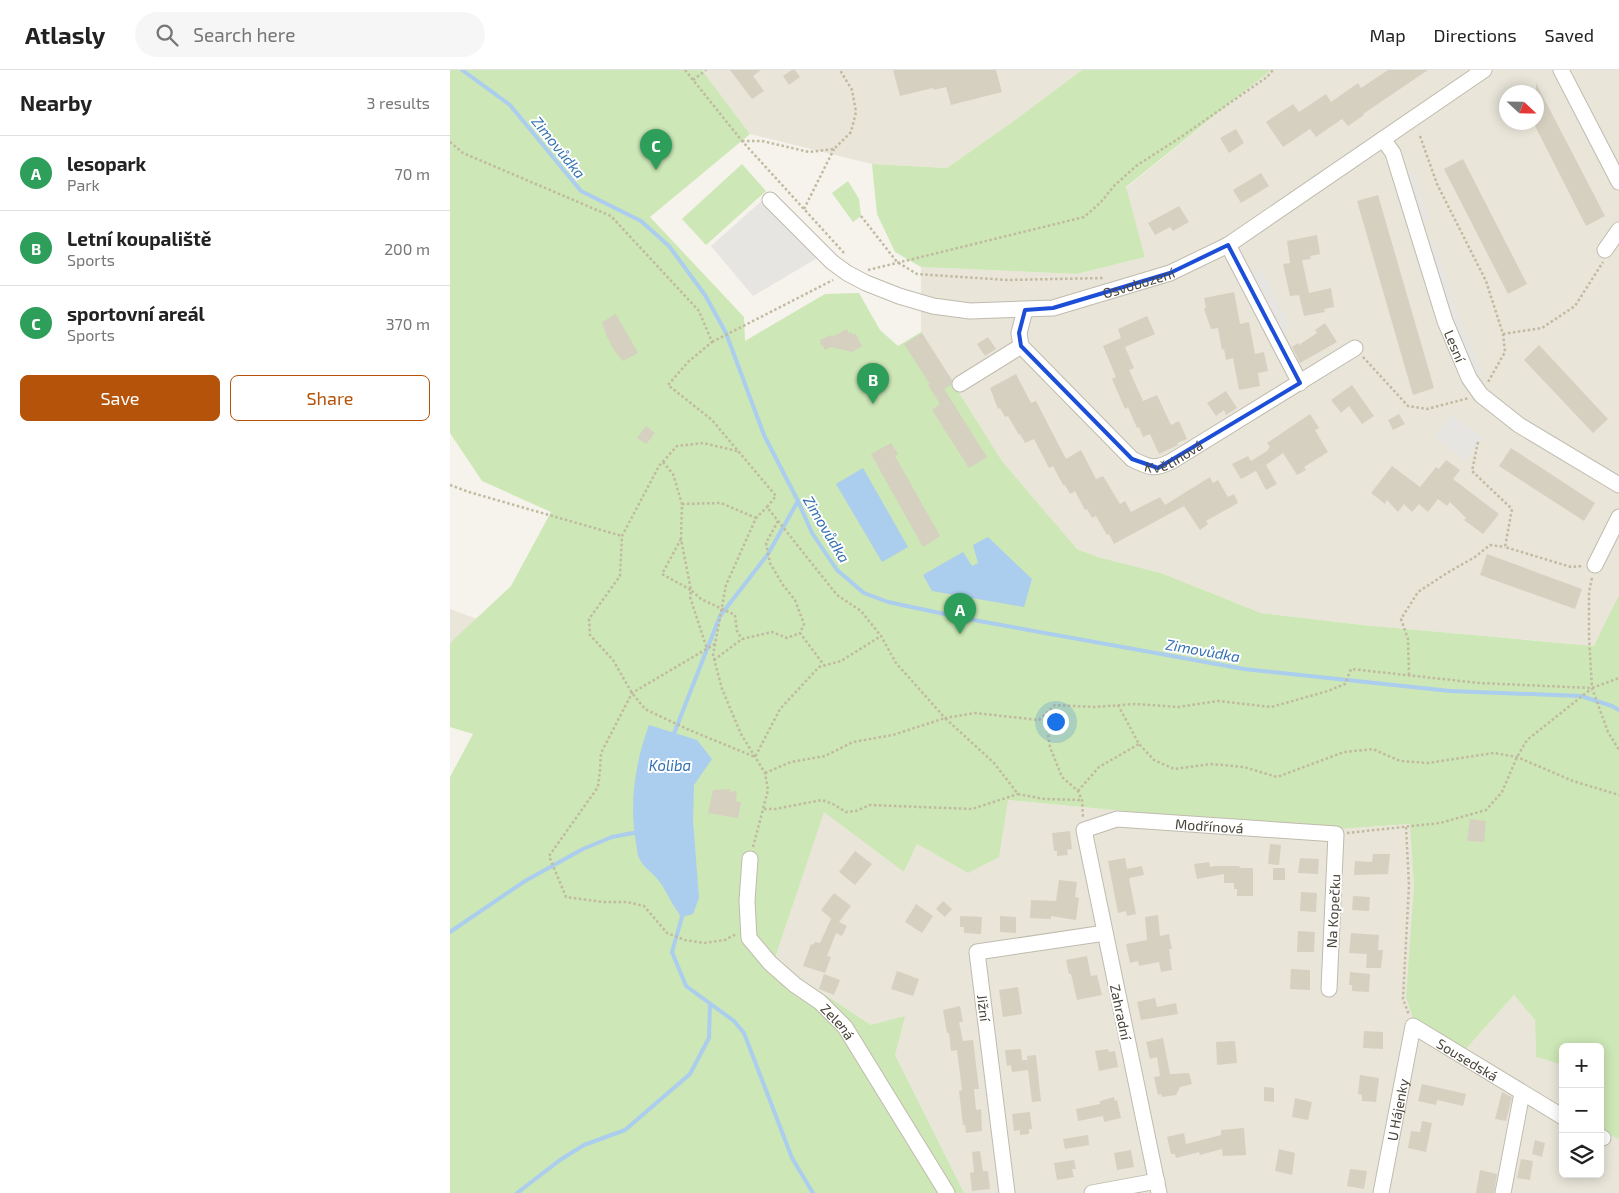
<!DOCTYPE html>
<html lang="en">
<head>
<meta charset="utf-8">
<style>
  :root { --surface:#fff; --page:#f6f6f6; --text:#222; --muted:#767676; --line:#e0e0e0; --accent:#b45309 }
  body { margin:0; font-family:"Exo 2",sans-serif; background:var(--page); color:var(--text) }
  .controls { position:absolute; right:15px; bottom:15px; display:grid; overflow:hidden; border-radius:8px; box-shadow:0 2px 12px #0003 }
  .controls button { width:45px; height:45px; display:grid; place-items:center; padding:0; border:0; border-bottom:1px solid var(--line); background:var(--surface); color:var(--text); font:25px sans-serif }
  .compass { position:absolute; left:1049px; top:15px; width:45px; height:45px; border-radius:50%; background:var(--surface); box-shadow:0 2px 12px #0003; rotate:112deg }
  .you { position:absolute; left:605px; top:651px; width:18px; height:18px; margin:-12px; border:4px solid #fff; border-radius:50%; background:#1a73e8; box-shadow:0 0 0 8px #1a73e833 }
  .badge { display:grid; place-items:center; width:32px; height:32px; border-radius:50%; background:var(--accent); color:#fff; font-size:16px; font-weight:700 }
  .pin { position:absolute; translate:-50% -41px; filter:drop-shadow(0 1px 2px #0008) }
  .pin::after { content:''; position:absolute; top:26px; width:18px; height:15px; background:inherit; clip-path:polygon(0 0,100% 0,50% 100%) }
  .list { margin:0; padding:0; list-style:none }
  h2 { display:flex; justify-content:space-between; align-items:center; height:65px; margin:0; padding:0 20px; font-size:21px }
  h2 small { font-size:16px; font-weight:400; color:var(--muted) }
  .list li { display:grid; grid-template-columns:32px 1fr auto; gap:15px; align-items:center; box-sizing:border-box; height:75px; padding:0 20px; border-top:1px solid var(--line) }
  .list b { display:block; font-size:19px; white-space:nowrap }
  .list p { margin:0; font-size:16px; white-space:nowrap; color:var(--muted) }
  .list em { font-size:16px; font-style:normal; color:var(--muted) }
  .actions { display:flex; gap:10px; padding:15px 20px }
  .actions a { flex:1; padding:11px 0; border:1px solid var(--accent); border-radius:8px; text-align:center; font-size:18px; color:var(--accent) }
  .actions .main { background:var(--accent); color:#fff }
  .icon { flex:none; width:28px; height:28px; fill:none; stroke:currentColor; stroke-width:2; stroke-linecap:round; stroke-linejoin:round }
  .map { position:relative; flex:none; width:1169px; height:1123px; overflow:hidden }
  header { display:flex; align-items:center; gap:30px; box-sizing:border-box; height:70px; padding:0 25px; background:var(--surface); border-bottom:1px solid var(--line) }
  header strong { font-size:24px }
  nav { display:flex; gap:28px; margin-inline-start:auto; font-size:18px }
  .search { width:350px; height:45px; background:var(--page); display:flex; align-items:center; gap:12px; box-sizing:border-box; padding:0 18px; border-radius:28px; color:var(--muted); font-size:19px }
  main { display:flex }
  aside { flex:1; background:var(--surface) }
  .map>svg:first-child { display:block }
  .residential { fill:#e9e5d9; fill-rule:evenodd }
  .green { fill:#cde7b6 }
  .parking { fill:#e7e5e2 }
  .water { fill:#abcdee }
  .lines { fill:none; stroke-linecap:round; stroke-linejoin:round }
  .stream { stroke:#abcdee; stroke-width:4 }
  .building { fill:#d6d0c1 }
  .minor-casing { stroke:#c0bbae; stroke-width:17 }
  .path { stroke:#c1b9a0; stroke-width:2.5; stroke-dasharray:2.5 2.5; stroke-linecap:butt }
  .minor { stroke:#fff; stroke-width:15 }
  .marked { fill:none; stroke:#1d4ed8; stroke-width:4; stroke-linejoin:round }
  .labels { text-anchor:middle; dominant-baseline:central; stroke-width:4; stroke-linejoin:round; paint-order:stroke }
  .street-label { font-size:14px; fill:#494439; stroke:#fff }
  .water-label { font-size:15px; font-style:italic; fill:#3572b2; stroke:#fff }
</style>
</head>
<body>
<header>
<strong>Atlasly</strong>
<div class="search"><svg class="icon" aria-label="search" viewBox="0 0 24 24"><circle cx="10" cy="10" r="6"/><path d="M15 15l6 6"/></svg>Search here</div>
<nav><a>Map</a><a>Directions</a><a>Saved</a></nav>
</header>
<main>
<aside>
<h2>Nearby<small>3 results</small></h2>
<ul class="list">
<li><span class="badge" style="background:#2e9e5b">A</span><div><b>lesopark</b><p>Park</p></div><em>70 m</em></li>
<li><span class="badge" style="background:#2e9e5b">B</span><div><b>Letní koupaliště</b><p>Sports</p></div><em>200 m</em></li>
<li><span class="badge" style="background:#2e9e5b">C</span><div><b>sportovní areál</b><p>Sports</p></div><em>370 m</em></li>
</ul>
<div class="actions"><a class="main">Save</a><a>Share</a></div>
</aside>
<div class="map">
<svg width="1169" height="1123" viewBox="0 0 1169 1123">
  <rect width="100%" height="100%" fill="#f5f3eb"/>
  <g class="residential">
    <path d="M252,0H632L561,53L497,98L422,94L300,64Z"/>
    <path d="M821,0H1169V525L1145,576L912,555L811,543L711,503L648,487L627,479L552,391L471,262V197L627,204L695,187L676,118ZM1056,22H1086V52H1056Z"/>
    <path d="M0,539L27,549L0,573Z"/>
    <path d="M558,730L875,760L961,754L964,817L1014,981L1064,925L1085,950L1086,987L1113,995V1104H1150V1061L1169,1069V1123H514L445,985L421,955L324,891L374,741L454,802L467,774L518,803Z"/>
  </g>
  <g class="green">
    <path d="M0,0H252L300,64L200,147L294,247L295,271L375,224L409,223L430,260L448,276L471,262L552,391L627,479L648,487L711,503L811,543L912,555L1144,576L1169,525V1069L1150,1061V1010L1151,1006L1150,1005V977H1113V995L1086,987L1085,950L1064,925L1014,981L964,951L956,927L964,817L960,754L875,760L558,730L549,787L518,803L467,774L454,802L374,742L324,891L421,955L455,946L445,985L514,1123H0V707L23,664L0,657V573L61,516L101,442L32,411L0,363Z"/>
    <path d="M632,0H821L676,117L695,187L627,204L471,197L445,182L427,144L422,94L497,98L561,53Z"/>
    <path d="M292,94L316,121L256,175L232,149Z"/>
    <path d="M398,111L409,129L411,146L403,152L382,123Z"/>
  </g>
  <g class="parking">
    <path d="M963,100L979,150L965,154L949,105Z"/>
    <path d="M317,126L374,184L303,226L261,176Z"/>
    <path d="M983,169L1009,246L1032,302L1019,308L971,173Z"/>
    <path d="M811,200L841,257L830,263L801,206Z"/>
    <path d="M1002,345L1033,368L1016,391L985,367Z"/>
  </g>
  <g class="water">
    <path d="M413,398L458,477L432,492L386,414Z"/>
    <path d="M538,467L582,509L574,537L482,521L473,505L513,482L522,496L528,493L523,475Z"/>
    <path d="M199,655L247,670L262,689L244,715L243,750L249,828L243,844L232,847C222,836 218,823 209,811C204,804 193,797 189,788C187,784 187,777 186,773C179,733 185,693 199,655Z"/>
  </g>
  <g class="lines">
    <g class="stream">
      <path d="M12,0L60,35L131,121L191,151L219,176L255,225L276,263L314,365L348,431L362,463L387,500L414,523L438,532L518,549L794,599L1000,621L1131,626L1162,636L1169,640"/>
      <path d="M223,666L270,546L318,484L348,431"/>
      <path d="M231,842L232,847L222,882L236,916L284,951L294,963L342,1088L363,1123"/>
      <path d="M0,862L75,811L133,779L162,767L188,762"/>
      <path d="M67,1123L110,1090L134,1075L175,1060L240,1004L259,968L260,934"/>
    </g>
  </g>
  <g class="building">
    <path d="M280,0H311L303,6L314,21L302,29Z"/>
    <path d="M342,0H345L350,7L339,15L333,6Z"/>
    <path d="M443,0H546L552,22L501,35L496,17L484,20L483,18L450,26Z"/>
    <path d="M938,0H978L913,44L914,45L898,56L892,49L866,67L860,59L833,77L816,52L843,34L849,42L876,24L881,32L908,13L911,18Z"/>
    <path d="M1086,13L1155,146L1136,156L1083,52H1086Z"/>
    <path d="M786,59L794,73L779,83L770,68Z"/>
    <path d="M1013,89L1077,214L1058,224L994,99Z"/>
    <path d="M811,103L819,116L791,133L783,120Z"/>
    <path d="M928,125L984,318L963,325L907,131Z"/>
    <path d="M729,136L739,152L723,161L720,157L705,165L698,153Z"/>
    <path d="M867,165L870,184L860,186L861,189L852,190L859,223L881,218L884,237L874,239L875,242L854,246L849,225L840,226L833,194L840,193L837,171Z"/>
    <path d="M784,222L790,254L799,252L805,284L814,282L818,301L808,303L810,316L789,320L783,288L776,290L774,279L772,280L768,258L761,259L754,239L756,238L754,228Z"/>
    <path d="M166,244L188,283L173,291L164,280L156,265L152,252Z"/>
    <path d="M697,246L705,264L675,277L684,298L679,300L693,331L707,325L721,355L729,351L737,369L727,373L728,375L709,384L700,364L693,367L689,357L687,358L678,337L675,339L662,309L666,307L653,276L671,268L668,259Z"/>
    <path d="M875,253L887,272L850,293L842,277L848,273L849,275L867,263L865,260Z"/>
    <path d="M397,259L398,263L401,262L403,265L405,263L412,276L402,282L381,277L375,280L372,275L369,274L371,273L370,270L381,265L382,267Z"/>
    <path d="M472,263L502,310L501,315L494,319L537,387L519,398L482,340L490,334L478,315L480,314L454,274Z"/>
    <path d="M538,267L546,279L535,286L527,274Z"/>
    <path d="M1089,275L1158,349L1143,363L1074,290Z"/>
    <path d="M566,304L581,333L586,331L616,389L631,380L646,409L653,406L670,434L675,431L681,442L710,427L715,435L760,407L763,413L768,410L778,427L784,424L788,433L756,451L758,454L750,460L734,436L664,474L659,464L657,465L646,446L642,448L637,439L635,440L625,421L620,424L615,415H613L603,396L599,398L584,369L575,373L570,364L569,365L558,346L555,347L550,338L548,339L540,318Z"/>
    <path d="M902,315L924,346L912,354L899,336L891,343L881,330Z"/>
    <path d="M776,321L787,338L776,345L774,340L766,346L757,333Z"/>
    <path d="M860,344L869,358L865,360L878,382L854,397L856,400L847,405L833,383L816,395L827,414L816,420L806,401L791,409L782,394L798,386L801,391L817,381L820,377L817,373Z"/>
    <path d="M949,344L955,354L943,360L938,350Z"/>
    <path d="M196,356L205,363L196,374L187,368Z"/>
    <path d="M441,373L448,384L445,386L490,466L473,477L421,384Z"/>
    <path d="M1061,378L1145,433L1134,451L1049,396Z"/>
    <path d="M996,390L1010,400L1003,409L1049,444L1033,464L1014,450L1016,448L1000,432L997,436L988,429L978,442L969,434L962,442L954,434L948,442L937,430L935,434L921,423L942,396L970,417L986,397L989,399Z"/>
    <path d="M1037,484L1132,519L1125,539L1030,505Z"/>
    <path d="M280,719V722L287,721L286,731L291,732L288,748L258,743L263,720Z"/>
    <path d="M1020,749L1036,751L1034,772L1017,771Z"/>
    <path d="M620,761L622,779L617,780L618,785L607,786V781H604L602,763Z"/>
    <path d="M820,774L831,775L829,795L818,794Z"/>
    <path d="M405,781L422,794L405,815L389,802Z"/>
    <path d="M923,784H940L938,804L904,805L905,791L922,792Z"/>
    <path d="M675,788L677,799L692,796L694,805L679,808L686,844L677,846L676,841L668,843L658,791Z"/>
    <path d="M850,788L869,789L868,804L848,803Z"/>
    <path d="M759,792L760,797L765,796H789L790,798H803V826H787V819H784V813H774V804L747,809L744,794Z"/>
    <rect x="823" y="798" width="12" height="12"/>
    <path d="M609,810L627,812L625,827L629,828L626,850L601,846V849L580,848L581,830L606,831Z"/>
    <path d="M851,822L867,823L866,842L850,841Z"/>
    <path d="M384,823L401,836L389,852L397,856L392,866L386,863L377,886L381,887L375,903L353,896L361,874L363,875L365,872L370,873L381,849L383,850L371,840Z"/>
    <path d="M903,826L920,827L919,841L902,840Z"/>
    <path d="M493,831L502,839L495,847L486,839Z"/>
    <path d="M466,834L483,846L472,863L455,852Z"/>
    <path d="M708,845L710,866L719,864L722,879H719L722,900L711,902L709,892L689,896L688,891L680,893L676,874L697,870L695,847Z"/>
    <path d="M510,846L532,847L531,864L514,863V857H510Z"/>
    <path d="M550,846L566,847V863L550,862Z"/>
    <path d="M848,861L865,862L864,882H847Z"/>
    <path d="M901,863L929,865L928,880H933L931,898H916L917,884L899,883Z"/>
    <path d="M637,886L641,906L647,905L652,925L627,930L621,904H619L616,890Z"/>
    <path d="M841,899L860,900V920L840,919Z"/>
    <path d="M447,901L469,909L463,926L441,919Z"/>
    <path d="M900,902L920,904L919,922L902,921V915H899Z"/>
    <path d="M374,904L390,910L384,925L369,919Z"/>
    <path d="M568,917L572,944L553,947L549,920Z"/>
    <path d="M705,928L707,937L726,933L728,944L691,950L687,932Z"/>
    <path d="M510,936L513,952H509L513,971L523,970L529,1019H524L526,1040L531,1039L532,1061L516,1063L515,1055H513L509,1021L512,1020L507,980L501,981L499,963H497L493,940Z"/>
    <path d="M914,961L933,962V979L913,978Z"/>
    <path d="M713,968L720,1004L739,1003L742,1014L730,1017L726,1025L712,1027L711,1024L708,1025L704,1007L710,1006L707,987L700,989L696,972Z"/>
    <path d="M785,971L787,993L767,995L766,972Z"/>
    <path d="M571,979L572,990H577L578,997L577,986L586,985L591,1031L582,1032L578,1000L562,1002L561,995L557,996L555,980Z"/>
    <path d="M658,979L659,982L665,981L668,997L649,1001L645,981Z"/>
    <path d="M910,1005L929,1008L926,1032L912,1031V1025L908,1024Z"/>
    <path d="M972,1014L1016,1024L1013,1036L987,1030L986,1035L968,1031Z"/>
    <path d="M814,1017L824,1018V1032L814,1031Z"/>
    <path d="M1052,1022L1062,1027L1056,1051L1045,1049Z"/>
    <path d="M664,1027L665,1031L667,1030L671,1048L654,1052L653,1046L628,1051L626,1039L650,1034V1031Z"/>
    <path d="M845,1028L862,1032L858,1050L842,1047Z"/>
    <path d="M580,1042L582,1059H579V1064L570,1065V1060L564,1061L562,1044Z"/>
    <path d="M972,1051L982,1053L976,1082L958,1078L961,1061L970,1062Z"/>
    <path d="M794,1058L796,1085L773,1086L772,1079L750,1085L749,1082L726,1088L725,1084H721L717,1067L734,1063L736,1074L771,1065V1060Z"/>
    <path d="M638,1065L639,1075L615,1079L613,1069Z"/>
    <path d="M1085,1070L1095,1073L1092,1087L1082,1084Z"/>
    <path d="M829,1079L845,1083L842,1105L825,1101Z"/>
    <path d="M681,1080L684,1097L667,1100L664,1083Z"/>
    <path d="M530,1081L533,1101H538L540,1119L522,1121L520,1103L524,1102L522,1082Z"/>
    <path d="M1071,1089L1083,1091L1080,1110L1067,1108Z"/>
    <path d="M624,1090L626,1099H622L624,1107L607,1110L604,1093Z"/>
    <path d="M900,1099L917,1101L914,1119L897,1116Z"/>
    <path d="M1030,1100L1047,1104L1044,1123H1026Z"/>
  </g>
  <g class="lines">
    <defs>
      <g id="minor">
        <path d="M1111,0L1169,112"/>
        <path id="s1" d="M933,69L943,83L995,251L1019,308L1031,325L1069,355L1169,415"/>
        <path id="s2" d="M320,130L382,192L397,203L416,213L449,226L483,236L520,241L603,238L720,203L778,175L1034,0"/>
        <path d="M778,175L850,313"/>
        <path d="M1155,180L1169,160"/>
        <path id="s3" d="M575,240L569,263L571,276L682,389C700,398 704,400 722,391L905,278"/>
        <path d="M510,314L571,276"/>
        <path d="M1145,495L1169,447"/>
        <path id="s4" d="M300,789L297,831L299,868L320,893L345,915L370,932L395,957L497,1123"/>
        <path d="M1150,1066L1153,1068"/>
        <path d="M557,1123L527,882L655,863"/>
        <path d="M642,1123L707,1111"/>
        <path id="s5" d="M709,1123L634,760L667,749L886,764L879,919"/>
        <path id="s6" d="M931,1123L963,956L1113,1047"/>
        <path d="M1053,1123L1072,1023"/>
      </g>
    </defs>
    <use href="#minor" class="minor-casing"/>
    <g class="path">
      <path d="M235,0L292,71L395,184"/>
      <path d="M243,10L256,0"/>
      <path d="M970,66L987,114L1036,211L1053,264L1055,282L1038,312"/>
      <path d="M292,71H312L359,82L384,79L401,62L406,42L402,20L390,0"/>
      <path d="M0,72L13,83L161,146L249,241L262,272L238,292L218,315L262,350L326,426L317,437L387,525L411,541L431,566L446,593L495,648L525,643L589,650L605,635L645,637L685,634L728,637L768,631L821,637L878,621L895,614L901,599L1029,613L1142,618L1169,608"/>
      <path d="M354,139L384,79"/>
      <path d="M411,146L447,192L467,204L557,210L654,208"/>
      <path d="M418,200L634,147L650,133L664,116L686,96L731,67L817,7L823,0"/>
      <path d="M1053,264L1092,258L1125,236L1153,192"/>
      <path d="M262,272L383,210"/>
      <path d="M913,287L958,336L977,339L1019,328"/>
      <path d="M1028,372L1022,401L1062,439L1055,477L1121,497L1133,496"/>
      <path d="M287,381L253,373L227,376L209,396L172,466L170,506L139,549L140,565L163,590L182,623L195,639L237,659L305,687L330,639L369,597L391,591L431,566"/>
      <path d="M213,392L223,404L232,434L231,469L241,520L251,529L285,545L287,561L292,569"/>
      <path d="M0,415L19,422L172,466"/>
      <path d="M232,434L271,433L306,448"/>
      <path d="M328,451L316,473L320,493L333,515L345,530L354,554L350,563L374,595"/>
      <path d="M231,469L212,504L241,520L240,527L257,579"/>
      <path d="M1142,508L1139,522V567L1142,618L1158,662L1169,680"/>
      <path d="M265,574L182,623L151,683L150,700L148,717L99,786L116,827L153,832H177L194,836L217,863L235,870L254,873L275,870L286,864"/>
      <path d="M264,590L292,569L322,562L337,568L350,563"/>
      <path d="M959,605L958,569L951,549L968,522L997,503L1025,487L1040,475L1055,477"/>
      <path d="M668,635L689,674L704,690L724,699L761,694L794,697L827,707L894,682L923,679L950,691L978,693L1044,683L1067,687L1123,711L1169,725"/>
      <path d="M595,645L600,677L612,707L628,721L632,730L633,747"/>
      <path d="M315,703L341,692L375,686L403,672L443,665L495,648L544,693L568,724L594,729L632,730"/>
      <path d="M628,721L649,697L689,674"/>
      <path d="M314,739H325L372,730L383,734L396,742L406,741L420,735L522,739L568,724"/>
      <path d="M956,757L959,815L953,929L959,945"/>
      <path d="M897,763L990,753L1036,740L1052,722L1067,687L1077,670L1141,619"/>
      <path d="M303,777L318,720L315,703L291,664L272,619L263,585L276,515L306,448L317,437"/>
    </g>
    <use href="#minor" class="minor"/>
  </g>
  <path class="marked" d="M778,175L850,313L708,398L682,389L571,276L569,263L575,240L603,238L720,203Z"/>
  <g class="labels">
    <g class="street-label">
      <text stroke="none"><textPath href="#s2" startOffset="408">Osvobození</textPath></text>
      <text stroke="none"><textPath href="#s1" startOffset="220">Lesní</textPath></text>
      <text stroke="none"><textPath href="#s3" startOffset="241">Květinová</textPath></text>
      <text stroke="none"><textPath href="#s5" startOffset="498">Modřínová</textPath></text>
      <text transform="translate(883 841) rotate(-87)">Na Kopečku</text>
      <text transform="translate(534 938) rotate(83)">Jižní</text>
      <text transform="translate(671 942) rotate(78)">Zahradní</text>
      <text stroke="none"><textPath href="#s4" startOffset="202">Zelená</textPath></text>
      <text stroke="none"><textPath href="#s6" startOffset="234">Sousedská</textPath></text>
      <text stroke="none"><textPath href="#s6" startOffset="85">U Hájenky</textPath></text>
    </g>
    <g class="water-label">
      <text transform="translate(109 77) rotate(51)">Zimovůdka</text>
      <text transform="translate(377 459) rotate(59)">Zimovůdka</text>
      <text transform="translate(753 580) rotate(10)">Zimovůdka</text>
      <text x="220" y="695">Koliba</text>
    </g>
  </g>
</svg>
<div class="controls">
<button>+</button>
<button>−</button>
<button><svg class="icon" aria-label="layers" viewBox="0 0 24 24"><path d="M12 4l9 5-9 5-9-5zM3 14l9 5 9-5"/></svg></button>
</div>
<svg class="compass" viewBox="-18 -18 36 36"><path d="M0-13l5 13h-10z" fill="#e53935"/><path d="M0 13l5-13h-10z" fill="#767676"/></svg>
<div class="you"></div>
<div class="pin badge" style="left:510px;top:564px;background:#2e9e5b">A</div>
<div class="pin badge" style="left:423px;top:334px;background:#2e9e5b">B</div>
<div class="pin badge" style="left:206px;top:100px;background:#2e9e5b">C</div>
</div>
</main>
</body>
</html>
